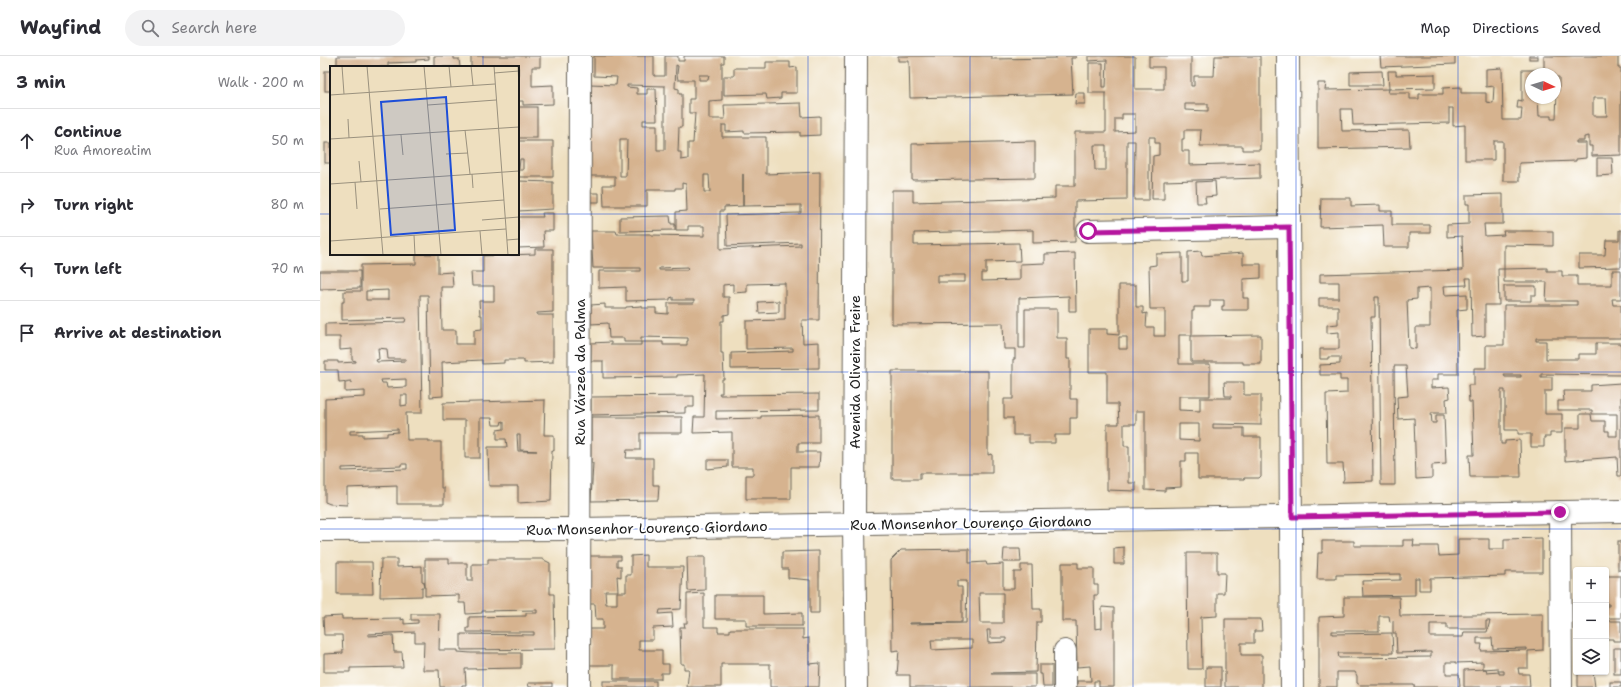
<!DOCTYPE html>
<html lang="en">
<head>
<meta charset="utf-8">
<style>
  :root { --surface:#fff; --page:#f2f2f3; --text:#2b2b33; --muted:#7c7c81; --line:#e1e1e2 }
  body { margin:0; font-family:"Shantell Sans",sans-serif; background:var(--page); color:var(--text) }
  .controls { position:absolute; right:12px; bottom:12px; display:grid; overflow:hidden; border-radius:4px; box-shadow:0 1px 3px #0004 }
  .controls button { width:36px; height:36px; display:grid; place-items:center; padding:0; border:0; border-bottom:1px solid var(--line); background:var(--surface); color:var(--text); font:20px sans-serif }
  .compass { position:absolute; left:1205px; top:12px; width:36px; height:36px; border-radius:50%; background:var(--surface); box-shadow:0 1px 3px #0004; rotate:94deg }
  .stop { position:absolute; width:12px; height:12px; margin:-9px; border:3px solid #b5179e; border-radius:50%; background:#fff }
  .stop.end { background:#b5179e; border-color:#fff; box-shadow:0 1px 4px #0008 }
  .list { margin:0; padding:0; list-style:none }
  h2 { display:flex; justify-content:space-between; align-items:center; height:52px; margin:0; padding:0 16px; font-size:17px }
  h2 small { font-size:13px; font-weight:400; color:var(--muted) }
  .list li { display:grid; grid-template-columns:26px 1fr auto; gap:12px; align-items:center; box-sizing:border-box; height:64px; padding:0 16px; border-top:1px solid var(--line) }
  .list b { display:block; font-size:15px; white-space:nowrap }
  .list p { margin:0; font-size:13px; white-space:nowrap; color:var(--muted) }
  .list em { font-size:13px; font-style:normal; color:var(--muted) }
  .icon { flex:none; width:22px; height:22px; fill:none; stroke:currentColor; stroke-width:2; stroke-linecap:round; stroke-linejoin:round }
  .map { position:relative; flex:none; width:1301px; height:631px; overflow:hidden }
  header { display:flex; align-items:center; gap:24px; box-sizing:border-box; height:56px; padding:0 20px; background:var(--surface); border-bottom:1px solid var(--line) }
  header strong { font-size:19px }
  nav { display:flex; gap:22px; margin-inline-start:auto; font-size:14px }
  .search { width:280px; height:36px; background:var(--page); display:flex; align-items:center; gap:10px; box-sizing:border-box; padding:0 14px; border-radius:22px; color:var(--muted); font-size:15px }
  main { display:flex }
  aside { flex:1; background:var(--surface) }
  .map>svg:first-child { display:block }
  .building { fill:#d6b38f; fill-rule:evenodd }
  .lines { fill:none; stroke-linecap:round; stroke-linejoin:round }
  .minor-casing { stroke:#666055; stroke-width:24 }
  .tertiary-casing { stroke:#666055; stroke-width:24 }
  .minor { stroke:#fff; stroke-width:22 }
  .tertiary { stroke:#fff; stroke-width:22 }
  .route { stroke:#b5179e; stroke-width:5 }
  .grid { fill:none; stroke:#1d4ed8; stroke-width:1; stroke-opacity:0.55 }
  .labels { text-anchor:middle; dominant-baseline:central; stroke-width:4; stroke-linejoin:round; paint-order:stroke }
  .street-label { font-size:14px; fill:#1c1c1c; stroke:#fff }
  .inset-road { fill:none; stroke:#9a917e; stroke-width:1 }
  .view { fill:#1d4ed8; fill-opacity:0.15; stroke:#1d4ed8; stroke-width:2 }
  .inset-edge { fill:none; stroke:#1c1c1c; stroke-width:2 }
</style>
</head>
<body>
<header>
<strong>Wayfind</strong>
<div class="search"><svg class="icon" aria-label="search" viewBox="0 0 24 24"><circle cx="10" cy="10" r="6"/><path d="M15 15l6 6"/></svg>Search here</div>
<nav><a>Map</a><a>Directions</a><a>Saved</a></nav>
</header>
<main>
<aside>
<h2>3 min<small>Walk · 200 m</small></h2>
<ul class="list">
<li><svg class="icon" aria-label="ahead" viewBox="0 0 24 24"><path d="M12 20V5M6 11l6-6 6 6"/></svg><div><b>Continue</b><p>Rua Amoreatim</p></div><em>50 m</em></li>
<li><svg class="icon" aria-label="right" viewBox="0 0 24 24"><path d="M7 20v-9h11M14 6l5 5-5 5"/></svg><div><b>Turn right</b></div><em>80 m</em></li>
<li><svg class="icon" aria-label="left" viewBox="0 0 24 24"><path d="M17 20v-9H6M10 6l-5 5 5 5"/></svg><div><b>Turn left</b></div><em>70 m</em></li>
<li><svg class="icon" aria-label="arrive" viewBox="0 0 24 24"><path d="M6 21V4h12l-3 4 3 4H6"/></svg><div><b>Arrive at destination</b></div></li>
</ul>
</aside>
<div class="map">
<svg width="1301" height="631" viewBox="0 0 1301 631">
  <rect width="100%" height="100%" fill="#fff"/>
  <filter id="ink" filterUnits="userSpaceOnUse"><feTurbulence type="fractalNoise" baseFrequency=".025" numOctaves="2"/><feDisplacementMap in="SourceGraphic" scale="8" xChannelSelector="R" yChannelSelector="G"/><feConvolveMatrix kernelMatrix="1 2 1 2 8 2 1 2 1" color-interpolation-filters="sRGB"/></filter>
  <filter id="wash" filterUnits="userSpaceOnUse"><feTurbulence type="fractalNoise" baseFrequency=".012" numOctaves="4" result="noise"/><feDisplacementMap in="SourceGraphic" scale="16" xChannelSelector="R" yChannelSelector="G"/><feGaussianBlur stdDeviation="0.9" result="paint"/><feColorMatrix in="noise" values="0 0 0 0 0 0 0 0 0 0 0 0 0 0 0 0 0 1.4 0 .05"/><feComposite in="paint" operator="in"/></filter>
  <g filter="url(#wash)">
    <rect width="100%" height="100%" fill="#eedfbf"/>
    <g id="blocks">
      <g class="building">
        <path d="M17,0H109V3L96,4V6L68,7V11H17Z"/>
        <path d="M114,0H134V3H139L140,11H114Z"/>
        <path d="M151,0H220V11H212V30L233,29V48L203,49V45H198V11H151Z"/>
        <path d="M274,0H334V20H345V0H358V5H364V0H404V7H402V44L389,45V63H405L404,49H411L481,47L482,61L500,60V79L480,80V76L424,77V75L406,76V69H402V81H446V118L500,116L499,264H482L483,287L499,286V312L411,313V297L473,295V292L426,293V265L465,264V227L427,228V236L413,237V228L403,229V241H409V258L404,259V265H401V297H403L404,323H402V337H399L400,339L499,338V354L396,355V363L441,362V360L499,359V387H478V396H500L499,411H471V443H426V419H433V411H412V376L373,377L374,361H384L385,318L357,319V321L283,322V305H271V287L291,286V289H321V286H343V289H367V285H368V282L321,281V286H304V282H289L288,267L271,268V249L285,248V252H306V251L322,250V252H336V257L348,258V247H374V244H353V241L350,242V244L306,245V231L279,232V215H320V212H273L271,175H296L297,178H331V179L384,180V170H368V174H356V156L367,155L366,128L362,127V132H355V134H327V150H284L283,129H295V120H270V28L296,29L297,21L274,20ZM356,9L358,10L357,18L358,24H374V43H369V57H375L373,87H368V103L361,104V96H358L359,71H362V38H359V33L355,32ZM379,19H389L388,24H379ZM307,29L345,30V94H337V69H323V64H337L336,33H327V38H317V32L307,31ZM300,83H307L306,120H300ZM423,118V150L481,149V157L406,159L407,190L481,187V190L400,193V155H404V151L423,150ZM384,119H389L390,136H384ZM368,211L367,214H339V212Z"/>
        <path d="M578,0H672V3L736,2V0H756V2H751L753,38L590,42L589,5H578Z"/>
        <path d="M768,0H815V33H844V11H829V0H871V30H874V20H894L895,0H940V94H923V90H880L881,74H864V83H862V95H869V109L940,107V122L844,125V143H832L833,100L839,99V87H835V81H829V144H814L815,85H807V144L755,145V186L713,187V174L594,177V189L699,187L700,205L666,206V217H662V225L700,224V208L725,207V198L755,197L756,255H749V240L699,242V292H705V253H737V282H747V303H750V343H757V362H750V379H735V387H709V379H693V362H684V343H693V303H695V293H684L683,267L572,268V134H593V146L735,142V130H755V76H786V37H769V7H783V31H786L787,4L768,5ZM865,48H888V55L865,54ZM802,58H815V75L795,76V63H802ZM774,89H786V114H775ZM617,219H645V226H617Z"/>
        <path d="M1060,0H1135V8L1061,11Z"/>
        <rect x="1209" y="0" width="9" height="3"/>
        <path d="M1224,0H1298V12H1301V99L1272,100V90H1269V80L1264,81V85H1256V87H1266V102L1256,103V105L1199,107V125H1183V85H1174V104H1145V69L1133,70V52H1129V67L1033,69L1032,53H1021L1022,75L1089,74L1090,91L998,93V27H1006L1005,34L1069,33L1068,37H1090V43H1099V38H1123V32L1141,31V37H1166V46L1173,47L1174,30L1166,31V13L1182,12L1183,64H1201L1202,52H1197L1198,44L1202,45V14H1218V18H1211V42H1218L1219,60H1231V63H1236L1237,35H1239V21H1235V18H1224ZM1273,42H1286L1287,60H1273Z"/>
        <path d="M446,6H470V12L477,11V37H461V42L447,43L446,38L404,39V20H414V12H446Z"/>
        <rect x="5" y="15" width="6" height="20"/>
        <path d="M1062,15L1063,29H1030V16Z"/>
        <path d="M1068,15H1076V19L1115,18V32L1069,33Z"/>
        <path d="M756,37H765V48H755Z"/>
        <rect x="198" y="51" width="19" height="31"/>
        <path d="M198,85H233V121H199L198,114H203V103H200L199,113H198Z"/>
        <path d="M715,85V122L592,124V88Z"/>
        <rect x="5" y="87" width="6" height="20"/>
        <path d="M1277,102H1292L1293,119L1277,120Z"/>
        <path d="M198,125L233,126V153L198,155Z"/>
        <path d="M895,125L896,140L885,141L886,147H877L876,126Z"/>
        <path d="M270,137H279V146H271Z"/>
        <path d="M1183,138V168H1164L1165,180L1184,179L1183,175H1233V190L1184,189V213H1178L1179,249H1165V280L1152,281L1151,222H1146L1147,229L1124,230L1125,239L1147,238V253L1137,254L1138,318H1118V324H1111V332L1129,331L1130,342L1126,343L1127,357H1111L1112,367H1116V359H1124L1126,408L1112,409V422L1096,423L1094,362L1078,363L1077,341L1088,340L1086,310H1074L1075,429H1061L1059,241H1055V261H1051L1053,425L1022,426L1024,423L1023,408H1007L1006,338L1027,337V324H1020V319H1000V309L1020,308V301H1008V303H1000V293H1019V276L1007,277V269L1018,268V250H999V242H1019V226H1000V218L1143,214L1142,180L1127,181V169L1149,168V148H1146V139ZM1110,232V271H1096V293L1089,292L1087,244L1097,243V233Z"/>
        <path d="M1001,142H1031V150L1060,149V155H1072V169H1110V177H1089V191H1064L1063,169L1000,171Z"/>
        <path d="M222,157H233V175H223L224,191L198,192V161H223Z"/>
        <path d="M350,160L351,168H355V174L300,175V161Z"/>
        <path d="M1299,174H1301V211L1259,212V199H1285L1286,184H1299Z"/>
        <path d="M215,193H233V256L217,257V259H233V306L204,307V304H184V307L162,308V304L122,306L123,340L110,341L108,239H100L102,357H86L87,384H109V386H121V432H124V448H77V430L27,432V449L10,448L5,446V343L45,341V335L25,336V327L32,326L31,325L19,326L18,314H5V305H18V307L36,306V305L32,304V293L20,294V281H5V268L85,266L86,262L22,264V246H24V235H41V209L96,208V198H118V217L132,216L133,231H121L122,274H136V288H154V274L162,273V259H160L159,245H174V230H152L151,216H163V200L215,198ZM68,234V244H46V235ZM58,292L67,293L68,303H86V305L57,306L56,304L59,303ZM86,323V331L67,332L66,327H62L61,324ZM81,339H87V349L81,350ZM78,373V376L67,377V380L43,381V378H30V375ZM81,408H87V413L22,415V412L81,410Z"/>
        <path d="M881,195L882,200L923,197V208H941V222L923,223V242H928V254H902V250H904V244H890V251H874V255H872V279H859V308H890V340H859V354L880,355V342H911V340H905L904,326H924V339H941V369L893,368V372H924V381H941V420L939,422H924V423H878V397H866V405H861V431L845,432V435L825,434V355H816V368H804V390H809V427H816V435L787,434V368H799L798,348H787V316H769V273H787V278L799,279V229H816V251H823V258L827,257L826,271H834V280H845V253H830L829,210L836,209V198L862,197V225H868V196ZM799,281H807V293H799ZM859,368H879V385L859,384Z"/>
        <path d="M1227,212V215H1242V220H1257V229H1292V214H1301V243H1292L1293,249H1301V282H1216V285H1226V303H1258V298H1276V287H1301V319L1221,318V321H1232V335H1225V358H1242V377H1230V381H1224V391H1211V378H1198V374H1185V334H1181V388H1185V385L1200,384L1201,421H1150L1149,399H1154L1152,346H1149L1148,329H1154V312H1166V289H1184V249H1257V245H1226L1227,226H1184V213ZM1184,319H1201V321H1185Z"/>
        <path d="M0,215H40V232L0,233Z"/>
        <path d="M1184,230H1216V239H1211V245H1184Z"/>
        <path d="M459,245V256L439,257L438,246Z"/>
        <path d="M941,279V308H923V306H871V280Z"/>
        <path d="M572,315H668V399L672,398V417H600V423H572Z"/>
        <path d="M1301,327V420H1298L1297,401L1245,405V372H1260V358H1271L1272,365H1285V375H1289V380H1297V358H1272V354H1238V345H1244L1243,335H1271V329Z"/>
        <path d="M374,340V351H365V357L271,359V341Z"/>
        <path d="M225,344L224,379H234V395L232,394L231,445L198,447V430H169L168,391H187L186,383H177V374L184,373V366L182,365L181,369H173L172,362H160V402H145V364H123V347ZM197,379H200V394L217,395H198Z"/>
        <path d="M271,361H362V377H320V394H307L306,402H333V429H339L338,444L271,445L273,407H271Z"/>
        <path d="M387,404H408V411L387,413Z"/>
        <path d="M1222,482V516H1185V520L1110,522V534H1099V522H1095V539L1043,540L1042,525L1080,524V518L1016,519V523H997L998,497H1002V485H1034V490H1083V484H1094L1093,490H1118L1119,500L1138,499V483H1169V493H1184V483Z"/>
        <rect x="1298" y="485" width="3" height="29"/>
        <path d="M804,491V508H794V492Z"/>
        <path d="M649,493V507L666,506L667,509L683,508V533H694V516H701V509H712L713,553H721V566H717L716,616L671,617V618H715V631H590V619H577L579,594L572,595L571,504L581,494ZM637,525H647L646,567L589,568V567L642,566V531H637ZM659,537H683V567H660ZM667,574H670V582H686V586L668,587ZM611,584H652V592L612,594Z"/>
        <path d="M684,493H700L701,506H683Z"/>
        <path d="M499,495V557H490V524L468,522V513H462V496Z"/>
        <path d="M867,497H897V517H905L904,537H897V560L881,561L882,613H868Z"/>
        <path d="M326,499V511H363L361,553L340,554L339,558L352,557L353,571L333,572V584H319V594H342V608H349V617H341V623H294V609H270L269,573H283V563H276L275,548H270L269,500H301V504H297V510H301V521L297,520L298,535H285L286,548H297V536H306V519H311V500Z"/>
        <path d="M367,501H385V534L368,535Z"/>
        <path d="M61,503H77V511L102,510V525L104,526L105,531H102V540L60,541Z"/>
        <path d="M105,503H129V507H147V525H152V508H168V503H222L230,507V538H234L235,593L141,594V578L214,579V576H147V572H149V561L206,560V557H217V554L162,555V557L146,558L145,547H139V539L105,540Z"/>
        <path d="M17,506H52L53,538H17Z"/>
        <path d="M742,507H758V512H774V529H778V539H774L775,573L782,572V551L794,552V631H779V625H774V631H757V625H771L770,610L757,611L756,565H742Z"/>
        <path d="M1286,520H1301V562H1286V550H1289V548H1286Z"/>
        <path d="M384,537V571H398V576H410V573H483V583L489,582V608L500,607L499,631H450V608H401V631H367L369,613H364V608H361L360,571H365L364,567H367V538Z"/>
        <path d="M395,539H443V558L482,557V570H426V563H395Z"/>
        <path d="M1024,541H1079L1080,560L1223,558V594L1208,595V612H1198L1199,618H1209L1210,631H1144V614L1166,613L1167,617L1179,616V618H1184V615H1178V612L1163,613V606L1136,607V606H1126V618H1139L1140,631H1094V629H1040L1037,627V620L1035,616H1017V631H999V561L1024,560ZM1059,560H1069L1070,566L1073,565V577H1076L1077,597L1111,596V601L1019,602L1018,597H1073L1072,577L1012,578V575H1059ZM1166,565H1170L1167,576H1144L1143,581H1110V568H1127V573H1166ZM1157,582H1172L1173,593L1207,592V594L1161,595L1162,588H1157Z"/>
        <path d="M91,558H120L119,594H138V596L151,597H201V612L145,613L146,629H142V631H120L119,614H103L104,586H95V576L48,578V580L73,579L74,596H82L83,611L30,612V616H4V598L23,597L22,579H4L3,561L22,560V563L81,562V564L84,563V568L98,567V564H91Z"/>
        <path d="M905,563H941L942,575H934V587H921V599H942V631H905Z"/>
        <path d="M1286,565H1301V585H1293V583H1286Z"/>
        <rect x="1294" y="592" width="7" height="26"/>
        <path d="M719,609H732V631H723L722,618H719Z"/>
        <rect x="886" y="611" width="15" height="20"/>
        <path d="M1258,616H1273L1275,631H1258Z"/>
        <rect x="283" y="625" width="53" height="6"/>
        <rect x="1290" y="626" width="11" height="5"/>
        <path d="M208,627H232V631H209Z"/>
      </g>
    </g>
  </g>
  <g filter="url(#ink)">
    <use href="#blocks" fill-opacity="0" stroke="#666055" stroke-width="1"/>
    <g class="lines">
      <defs>
        <g id="minor">
          <path d="M968,0L972,631"/>
          <path d="M768,175L969,171"/>
          <path d="M1240,456L1241,631"/>
          <path d="M0,474L260,473L1301,455"/>
          <path d="M745,595V631"/>
          <path d="M259,631L260,0"/>
        </g>
        <path id="tertiary" d="M536,631L534,468L536,0"/>
      </defs>
      <use href="#minor" class="minor-casing"/>
      <use href="#tertiary" class="tertiary-casing"/>
      <use href="#minor" class="minor"/>
      <use href="#tertiary" class="tertiary"/>
    </g>
  </g>
  <g class="lines" filter="url(#ink)">
    <path class="route" d="M768,175L969,171L972,461L1240,456"/>
  </g>
  <path class="grid" d="M163,0V11M325,0V631M488,0V631M650,0V631M813,0V631M976,0V631M1138,0V631M0,158H11M198,158H1301M163,198V631M0,316H1301M0,473H1301"/>
  <g class="labels">
    <g class="street-label">
      <text transform="translate(260 316) rotate(-90)">Rua Várzea da Palma</text>
      <text transform="translate(535 316) rotate(-90)">Avenida Oliveira Freire</text>
      <text transform="translate(651 467) rotate(-1)">Rua Monsenhor Lourenço Giordano</text>
      <text transform="translate(327 472) rotate(-1)">Rua Monsenhor Lourenço Giordano</text>
    </g>
  </g>
  <g transform="translate(10 10)">
    <rect width="189" height="189" fill="#eedfbf"/>
    <path class="inset-road" d="M12,0L14,28M37,0L53,189M94,0L111,189M119,0L121,21M141,0L143,19M164,0L178,189M188,0L189,22M164,7L189,5M0,29L165,18M98,39L166,34M18,53L19,72M135,64L140,108M71,69L73,89M0,73L189,61M116,88L138,87M29,95L31,116M142,108L143,122M25,116L27,143M0,118L189,105M50,143L174,134M152,154L189,151M150,165L152,189M84,169L85,189M177,174L189,173M0,175L176,163"/>
    <path class="view" d="M116,31L125,164L61,169L51,36Z"/>
    <rect width="189" height="189" class="inset-edge"/>
  </g>
</svg>
<div class="controls">
<button>+</button>
<button>−</button>
<button><svg class="icon" aria-label="layers" viewBox="0 0 24 24"><path d="M12 4l9 5-9 5-9-5zM3 14l9 5 9-5"/></svg></button>
</div>
<svg class="compass" viewBox="-18 -18 36 36"><path d="M0-13l5 13h-10z" fill="#e53935"/><path d="M0 13l5-13h-10z" fill="#7c7c81"/></svg>
<div class="stop" style="left:768px;top:175px"></div>
<div class="stop end" style="left:1240px;top:456px"></div>
</div>
</main>
</body>
</html>
